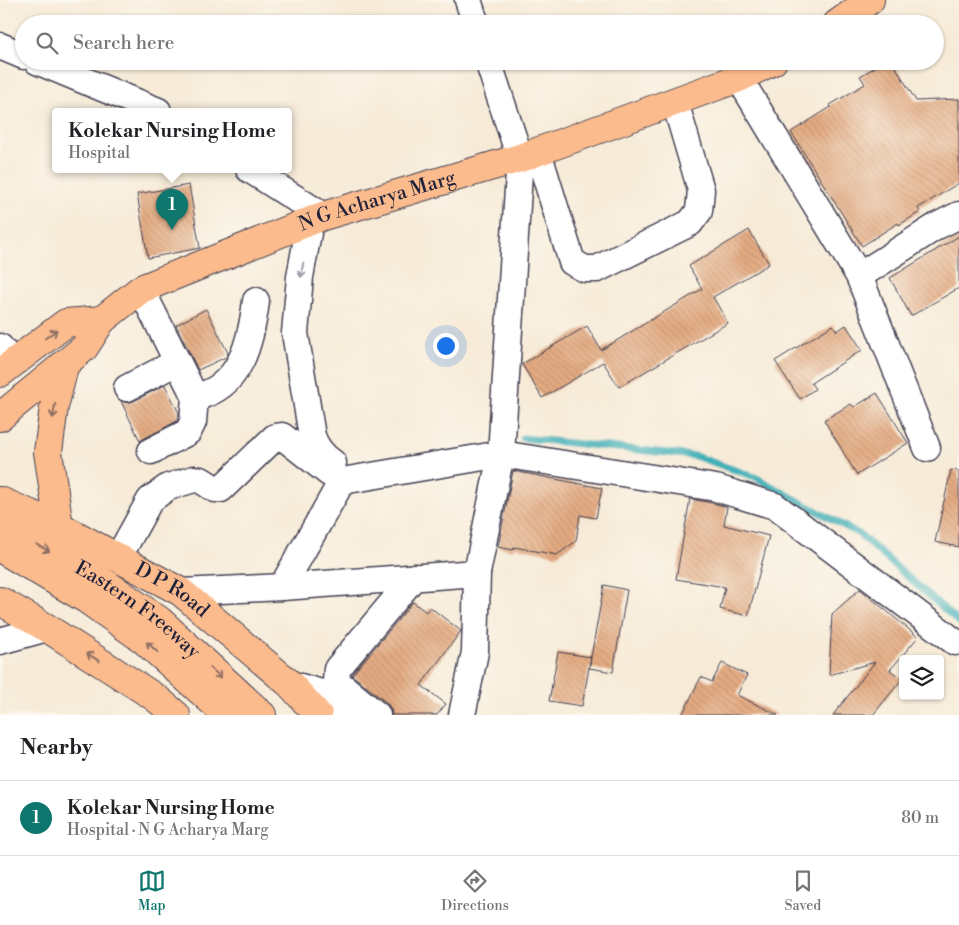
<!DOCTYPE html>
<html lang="en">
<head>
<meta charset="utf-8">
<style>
  :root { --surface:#fff; --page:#f2f2f2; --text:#202124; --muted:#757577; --line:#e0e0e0; --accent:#0f766e }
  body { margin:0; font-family:"Libre Bodoni",serif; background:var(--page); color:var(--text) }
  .controls { position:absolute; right:15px; bottom:15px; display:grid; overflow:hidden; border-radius:5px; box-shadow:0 1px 4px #0004 }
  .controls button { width:45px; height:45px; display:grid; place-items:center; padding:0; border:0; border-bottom:1px solid var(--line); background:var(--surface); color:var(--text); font:25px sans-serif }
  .you { position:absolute; left:445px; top:345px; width:18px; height:18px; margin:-12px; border:4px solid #fff; border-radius:50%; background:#1a73e8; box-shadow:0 0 0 8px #1a73e833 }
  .badge { display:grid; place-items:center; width:32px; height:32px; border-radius:50%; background:var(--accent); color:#fff; font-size:16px; font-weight:700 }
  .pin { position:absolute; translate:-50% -41px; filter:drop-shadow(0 1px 2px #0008) }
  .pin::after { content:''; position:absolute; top:26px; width:18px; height:15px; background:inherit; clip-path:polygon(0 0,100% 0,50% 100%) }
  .popup { position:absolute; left:52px; top:108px; width:240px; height:65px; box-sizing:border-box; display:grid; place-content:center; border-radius:5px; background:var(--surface); filter:drop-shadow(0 1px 4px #0005); font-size:16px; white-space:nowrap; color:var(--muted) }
  .popup b { font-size:19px; color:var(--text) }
  .popup::after { content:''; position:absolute; left:50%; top:100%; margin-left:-10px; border:10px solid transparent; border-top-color:var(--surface) }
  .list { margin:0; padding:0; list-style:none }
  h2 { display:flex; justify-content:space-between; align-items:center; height:65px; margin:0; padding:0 20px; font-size:21px }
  h2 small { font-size:16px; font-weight:400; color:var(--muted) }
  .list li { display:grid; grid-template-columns:32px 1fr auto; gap:15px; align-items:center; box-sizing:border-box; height:75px; padding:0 20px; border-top:1px solid var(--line) }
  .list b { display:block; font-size:19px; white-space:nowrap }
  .list p { margin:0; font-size:16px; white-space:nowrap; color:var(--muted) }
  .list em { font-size:16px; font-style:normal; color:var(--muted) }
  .icon { flex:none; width:28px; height:28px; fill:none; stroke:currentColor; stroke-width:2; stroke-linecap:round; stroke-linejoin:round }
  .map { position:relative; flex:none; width:959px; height:715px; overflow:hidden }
  .search { position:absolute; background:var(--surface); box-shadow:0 1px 4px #0004; left:15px; right:15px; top:15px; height:55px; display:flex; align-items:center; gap:12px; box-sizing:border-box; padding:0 18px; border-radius:28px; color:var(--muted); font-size:19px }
  .sheet { height:140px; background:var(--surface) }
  nav { display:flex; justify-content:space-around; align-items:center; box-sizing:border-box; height:70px; border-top:1px solid var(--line); background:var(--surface); font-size:14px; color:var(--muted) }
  nav a { display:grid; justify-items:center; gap:2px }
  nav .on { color:var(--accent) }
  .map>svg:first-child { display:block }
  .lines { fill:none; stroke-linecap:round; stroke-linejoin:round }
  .stream { stroke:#3fafb8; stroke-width:7 }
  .building { fill:url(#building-back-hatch) }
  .minor-casing { stroke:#424053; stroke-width:29 }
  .major-casing { stroke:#424053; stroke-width:30 }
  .highway-casing { stroke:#424053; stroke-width:30 }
  .minor { stroke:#fff; stroke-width:26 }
  .major { stroke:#fbbb8d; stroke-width:28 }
  .highway { stroke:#fbbb8d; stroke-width:28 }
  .oneway { stroke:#9c9ca7 }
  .oneway2 { stroke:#8e6e64 }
  .labels { text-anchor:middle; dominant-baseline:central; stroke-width:4; stroke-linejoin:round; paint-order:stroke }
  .street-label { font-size:20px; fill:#22223b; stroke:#fbf7ec }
</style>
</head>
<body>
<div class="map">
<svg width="959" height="715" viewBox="0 0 959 715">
  <defs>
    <pattern id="building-back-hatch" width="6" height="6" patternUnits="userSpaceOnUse" patternTransform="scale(1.25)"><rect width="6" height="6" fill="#e4ab82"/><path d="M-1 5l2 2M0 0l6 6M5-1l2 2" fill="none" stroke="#c39371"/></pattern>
  </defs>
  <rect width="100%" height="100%" fill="#fbf7ec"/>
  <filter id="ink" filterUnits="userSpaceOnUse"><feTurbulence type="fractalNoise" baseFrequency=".02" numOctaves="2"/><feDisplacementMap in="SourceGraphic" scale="10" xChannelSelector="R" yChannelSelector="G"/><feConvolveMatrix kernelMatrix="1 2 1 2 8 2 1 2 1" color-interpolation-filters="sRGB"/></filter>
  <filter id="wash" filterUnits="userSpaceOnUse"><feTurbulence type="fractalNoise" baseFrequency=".0096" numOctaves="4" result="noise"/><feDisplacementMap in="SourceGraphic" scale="20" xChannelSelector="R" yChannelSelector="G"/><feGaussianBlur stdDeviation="1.12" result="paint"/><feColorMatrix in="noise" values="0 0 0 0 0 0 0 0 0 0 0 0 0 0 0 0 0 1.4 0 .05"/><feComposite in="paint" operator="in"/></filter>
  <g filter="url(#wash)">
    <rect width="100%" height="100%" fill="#f7ebd8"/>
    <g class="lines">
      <path class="stream" d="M523,438L695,456L755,477L859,534L959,622"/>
    </g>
    <g id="blocks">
      <g class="building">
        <path d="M886,61H892L916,101L959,99V183L918,208L920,212L899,225L898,223L862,246L791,132L831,107L830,105L865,84L860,76Z"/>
        <path d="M189,185L200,248L148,258L137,194Z"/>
        <path d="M749,230L769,264L713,297L728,323L619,387L603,362L542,398L522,364L587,326L601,350L702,289L689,266Z"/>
        <path d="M959,236V288L911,316L890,278Z"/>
        <path d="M206,309L228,353L226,357L198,370L176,325Z"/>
        <path d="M833,325L837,331L846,325L862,350L811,383L815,389L800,399L775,361Z"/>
        <path d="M165,385L179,413L178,418L177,421L140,441L121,401L127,403L134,401Z"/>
        <path d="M877,393L908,443L857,475L824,420L851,404L854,407Z"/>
        <path d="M951,470L959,471V547L935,542Z"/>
        <path d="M513,471L602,488L596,518L580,515L576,541L557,555L514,547L513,550L498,547Z"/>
        <path d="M690,499L713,503L727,507L724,525L769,536L748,616L720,609L725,587L676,579Z"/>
        <path d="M604,585L627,590L613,672L589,668Z"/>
        <path d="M860,589L918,637L890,670L902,679L873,715H833L875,662L829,675L832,614Z"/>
        <path d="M413,602L426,612L430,607L461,631L421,685L446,704L437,715H392L391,709L387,703L352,675Z"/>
        <path d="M558,652L591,657L582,706L549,701Z"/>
        <path d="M722,663L747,675L737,695L778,715H682L701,677L712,682Z"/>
      </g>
    </g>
  </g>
  <g filter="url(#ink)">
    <use href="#blocks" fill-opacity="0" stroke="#424053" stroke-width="1"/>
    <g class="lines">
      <defs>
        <g id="minor">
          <path d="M468,0L476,24"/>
          <path d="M0,46L24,56"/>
          <path d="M37,61L158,111"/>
          <path d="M739,78L859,276L927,448"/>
          <path d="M538,152L572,262L585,269H597L690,223L699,211L701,190L675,102"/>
          <path d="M249,169L323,216"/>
          <path d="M310,222L300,277L295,333L312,436C316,448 323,456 333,463"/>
          <path d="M859,276L937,226L959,215"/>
          <path d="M141,289L195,397L193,422L188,432L151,451"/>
          <path d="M0,347L12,363"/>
          <path d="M127,388L177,362"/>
          <path d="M195,397C241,388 251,341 256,301"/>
          <path d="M118,558L150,500L168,487L194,479L201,480L215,489H221L275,437L282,436L329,473L342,481L501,454L716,488L775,506L955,642"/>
          <path d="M282,587L342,481"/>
          <path d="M181,592L282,587L477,573L501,454L520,158L488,61"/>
          <path d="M0,641L47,628"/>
          <path d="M290,684L325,694L347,715"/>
          <path d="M377,715L336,681L337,669L414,577"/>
          <path d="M462,715L475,652L477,573"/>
        </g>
        <g id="major">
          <path d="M837,24L870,0"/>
          <path id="s1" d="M0,373L66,323L102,320L141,289L323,216L520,158L739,78L773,61"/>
          <path d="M0,417L84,348L102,320"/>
          <path id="s2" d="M0,501L59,526L181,592L290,684L318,715"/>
          <path d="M59,526L48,452L54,407L65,363"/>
          <path d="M0,601L47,628L156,698L176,715"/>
        </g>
        <g id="highway">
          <path id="s3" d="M0,525L101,580L159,620L262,715"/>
          <path d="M0,548L86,599L144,640L227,715"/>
        </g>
      </defs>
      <use href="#minor" class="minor-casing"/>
      <use href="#major" class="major-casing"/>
      <use href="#highway" class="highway-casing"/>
      <use href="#minor" class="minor"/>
      <use href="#major" class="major"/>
      <use href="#highway" class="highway"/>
    </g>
    <defs><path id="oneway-shaft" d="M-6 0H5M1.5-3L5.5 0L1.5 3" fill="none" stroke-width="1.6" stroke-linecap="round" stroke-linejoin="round" transform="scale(1.25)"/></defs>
    <use class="oneway" href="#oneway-shaft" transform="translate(302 270) rotate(100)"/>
    <g class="oneway2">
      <use href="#oneway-shaft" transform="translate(51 334) rotate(-37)"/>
      <use href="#oneway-shaft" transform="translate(54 411) rotate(100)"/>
      <use href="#oneway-shaft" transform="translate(43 548) rotate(28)"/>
      <use href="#oneway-shaft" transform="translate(152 647) rotate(-138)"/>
      <use href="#oneway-shaft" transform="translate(93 657) rotate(-147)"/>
      <use href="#oneway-shaft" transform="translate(216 673) rotate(43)"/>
    </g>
  </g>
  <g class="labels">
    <g class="street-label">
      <text stroke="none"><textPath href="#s1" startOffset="421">N G Acharya Marg</textPath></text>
      <text stroke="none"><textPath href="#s2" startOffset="194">D P Road</textPath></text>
      <text stroke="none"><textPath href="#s3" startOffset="162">Eastern Freeway</textPath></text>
    </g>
  </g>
</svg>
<div class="controls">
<button><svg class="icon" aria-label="layers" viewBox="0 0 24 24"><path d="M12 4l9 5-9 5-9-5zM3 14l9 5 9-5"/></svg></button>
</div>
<div class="you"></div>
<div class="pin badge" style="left:172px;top:230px">1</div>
<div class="popup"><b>Kolekar Nursing Home</b>Hospital</div>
<div class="search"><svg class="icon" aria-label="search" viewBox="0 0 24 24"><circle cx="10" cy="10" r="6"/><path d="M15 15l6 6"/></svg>Search here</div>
</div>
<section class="sheet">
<h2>Nearby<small></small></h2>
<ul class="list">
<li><span class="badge">1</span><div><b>Kolekar Nursing Home</b><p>Hospital · N G Acharya Marg</p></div><em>80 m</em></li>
</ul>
</section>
<nav>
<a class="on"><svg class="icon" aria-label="map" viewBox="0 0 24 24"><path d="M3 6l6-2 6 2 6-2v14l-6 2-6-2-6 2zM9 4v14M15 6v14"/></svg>Map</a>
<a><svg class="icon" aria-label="directions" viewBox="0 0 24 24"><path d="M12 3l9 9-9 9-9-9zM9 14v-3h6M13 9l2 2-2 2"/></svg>Directions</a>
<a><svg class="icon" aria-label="saved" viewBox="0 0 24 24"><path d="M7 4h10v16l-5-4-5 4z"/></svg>Saved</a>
</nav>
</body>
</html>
